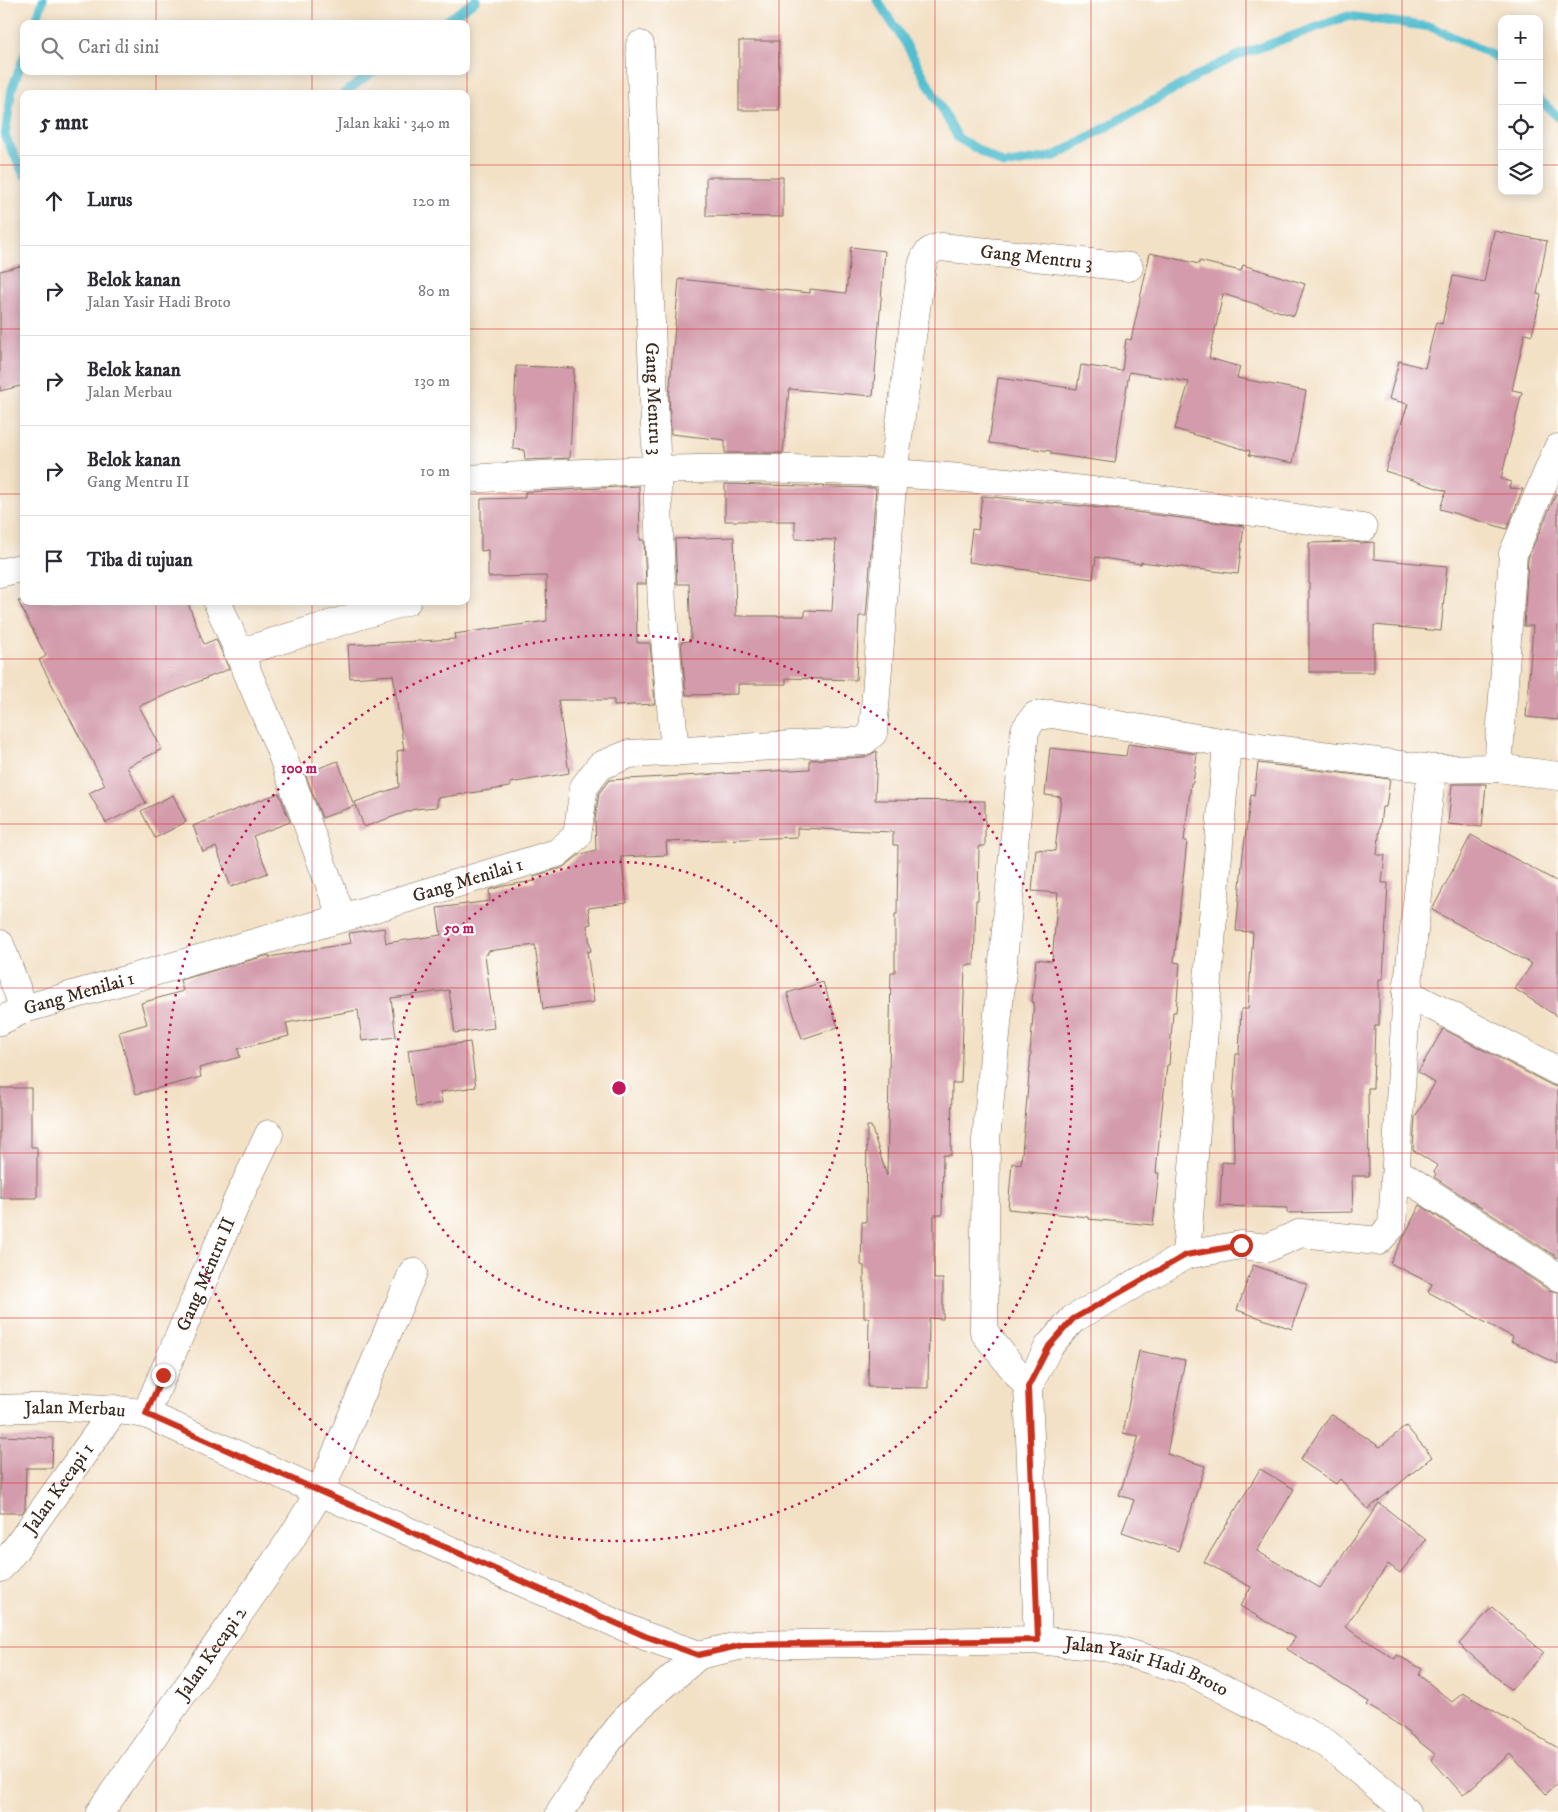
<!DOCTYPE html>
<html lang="id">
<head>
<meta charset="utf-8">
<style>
  :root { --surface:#fff; --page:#f2f2f3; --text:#2b2b33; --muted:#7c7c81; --line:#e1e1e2 }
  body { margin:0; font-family:"IM FELL DW Pica",serif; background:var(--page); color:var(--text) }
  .controls { position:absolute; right:15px; top:15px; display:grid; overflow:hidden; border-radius:10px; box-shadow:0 2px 12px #0003 }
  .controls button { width:45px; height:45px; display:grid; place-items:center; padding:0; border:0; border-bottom:1px solid var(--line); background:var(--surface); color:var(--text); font:25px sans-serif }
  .stop { position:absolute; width:15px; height:15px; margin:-11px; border:4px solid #c8321e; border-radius:50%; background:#fff }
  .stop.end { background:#c8321e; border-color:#fff; box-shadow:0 1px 5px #0008 }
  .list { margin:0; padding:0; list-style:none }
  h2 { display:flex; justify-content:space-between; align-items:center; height:65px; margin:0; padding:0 20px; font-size:21px }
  h2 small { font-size:16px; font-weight:400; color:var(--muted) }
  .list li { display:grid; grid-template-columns:32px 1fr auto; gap:15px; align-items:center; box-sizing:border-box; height:90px; padding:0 20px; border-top:1px solid var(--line) }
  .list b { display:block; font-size:19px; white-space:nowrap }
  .list p { margin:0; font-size:16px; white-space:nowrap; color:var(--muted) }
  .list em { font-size:16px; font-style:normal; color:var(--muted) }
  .icon { flex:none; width:28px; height:28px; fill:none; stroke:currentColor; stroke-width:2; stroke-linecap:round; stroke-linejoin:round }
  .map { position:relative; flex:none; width:1558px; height:1812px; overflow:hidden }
  .search { position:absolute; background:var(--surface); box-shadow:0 2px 12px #0003; left:20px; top:20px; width:450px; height:55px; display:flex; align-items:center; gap:12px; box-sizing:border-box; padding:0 18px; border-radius:10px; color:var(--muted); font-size:19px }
  .panel { position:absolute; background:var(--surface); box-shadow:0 2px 12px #0003; left:20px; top:90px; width:450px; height:515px; border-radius:10px }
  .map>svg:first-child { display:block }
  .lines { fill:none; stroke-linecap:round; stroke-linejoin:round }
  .stream { stroke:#53becf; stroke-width:9 }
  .building { fill:#d39bab }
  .minor-casing { stroke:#7b6a59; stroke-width:29 }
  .minor { stroke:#fff; stroke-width:28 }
  .route { stroke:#c8321e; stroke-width:6 }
  .grid { fill:none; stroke:#d62828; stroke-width:1; stroke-opacity:0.55 }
  .ring { fill:none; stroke:#c2185b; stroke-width:2.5; stroke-dasharray:2.5 5 }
  .labels { text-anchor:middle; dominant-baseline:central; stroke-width:4.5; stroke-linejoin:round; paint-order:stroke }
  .street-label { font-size:19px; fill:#3b2a1e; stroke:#fff }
  .centre { fill:#c2185b; stroke:#fff; stroke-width:2.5 }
  .ring-label { font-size:15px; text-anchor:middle; font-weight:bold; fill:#c2185b; stroke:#fff; stroke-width:4.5; stroke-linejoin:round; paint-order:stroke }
</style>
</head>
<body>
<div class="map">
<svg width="1558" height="1812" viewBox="0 0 1558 1812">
  <rect width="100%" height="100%" fill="#fff"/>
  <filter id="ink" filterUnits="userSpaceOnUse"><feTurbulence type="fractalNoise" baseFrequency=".02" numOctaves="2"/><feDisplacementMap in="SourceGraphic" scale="10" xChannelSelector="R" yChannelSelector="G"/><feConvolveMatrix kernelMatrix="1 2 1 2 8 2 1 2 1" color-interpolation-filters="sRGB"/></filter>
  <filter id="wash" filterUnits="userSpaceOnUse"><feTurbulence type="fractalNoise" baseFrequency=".0096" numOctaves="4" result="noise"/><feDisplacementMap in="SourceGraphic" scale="20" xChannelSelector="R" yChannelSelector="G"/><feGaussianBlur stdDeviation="1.12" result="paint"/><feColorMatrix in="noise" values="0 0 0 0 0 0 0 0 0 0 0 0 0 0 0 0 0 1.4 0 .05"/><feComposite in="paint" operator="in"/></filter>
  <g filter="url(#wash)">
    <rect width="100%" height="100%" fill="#f3e1c6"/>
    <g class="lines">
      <g class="stream">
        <path d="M877,0L906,44L958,138L1004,165L1055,156L1215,66L1239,55L1348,16L1431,27L1495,56L1502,63"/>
        <path d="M35,24L43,0"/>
        <path d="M442,24L476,0"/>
        <path d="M24,56L12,89L5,136L24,175"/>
        <path d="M343,94L374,71"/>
        <path d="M1539,99L1558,117"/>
      </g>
    </g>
    <g id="blocks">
      <g class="building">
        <rect x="739" y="41" width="40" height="69"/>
        <path d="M706,177H783V217L706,216Z"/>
        <path d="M1494,231L1547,241L1537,294L1541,295L1532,335L1525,333L1512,390L1522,392L1501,479L1511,482L1509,488L1523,489L1507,529L1440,509L1446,491L1385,471L1408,404L1389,399L1399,361L1425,368L1436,322L1442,324L1453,276L1484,282Z"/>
        <path d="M851,247L885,251L873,396L789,389L783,453H725V440L671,434L669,397L679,279L810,293V289L846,293Z"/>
        <path d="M1150,253L1199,264V261L1241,271L1243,265L1305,284L1294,316L1223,294L1209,358L1240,367L1237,378L1306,391L1293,463L1249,455L1250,451L1175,429L1189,382L1129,372L1115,463L1051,454V451L989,443L998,378L1077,389L1081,365L1122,371L1126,339L1131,340Z"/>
        <path d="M24,265V385L0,391V271Z"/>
        <path d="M516,366L574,368L570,458L525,460L524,450L513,449Z"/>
        <path d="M725,484L876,488L866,616H859L856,680L786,678V684H738V694L686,695L681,642L690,641L691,639L689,584H677L675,539L734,537L736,616H805V610L832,611L836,540L795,539V521H725Z"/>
        <path d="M639,486L640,540H644L646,584H636L637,643H650L655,704L614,706V700H558L569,773L510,783V787L437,798V807L415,809L364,827L355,802L399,787L397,751L404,750L393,675L350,678L348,645L455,639L454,634L547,621L546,576L488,577V550L481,551V499L525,498V492Z"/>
        <path d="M1556,494H1558V720L1526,717L1533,626H1524L1528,558Z"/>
        <path d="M982,496L1111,509L1244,526L1238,574L1141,562V564L1096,557L1093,579L968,562L972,529L978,530Z"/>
        <path d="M1353,542L1361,543L1374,542V559L1447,566L1441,631L1374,625V672H1309V543Z"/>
        <path d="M18,601H187L204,644L216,639L229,669L139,706L162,749L127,767L146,803L106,823L89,793L105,785L39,660L46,656Z"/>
        <path d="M1128,744L1197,754L1193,783H1191L1184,841H1187L1174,962L1180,963L1176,1012H1173L1169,1065H1167L1161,1119L1156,1173H1159L1153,1225L1088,1219V1217L1008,1209L1012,1163L1021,1164L1031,1053H1030L1034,1002H1032L1036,959L1052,961L1058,893L1032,891L1036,849L1055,851L1061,797L1045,795L1050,748L1126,756Z"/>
        <path d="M877,751L875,800L985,801V846H979L978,900H976L974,965H965L961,1083H952L951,1155H943L942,1215H934V1279H943V1319L929,1318L928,1388L868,1387L869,1318H864V1266L861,1265L862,1222H866L867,1126H871L887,1176L891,972H895V914H897L898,845H893V832L797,828V837L666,842L667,855L621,857L627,903L588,908L591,924L587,925L591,951L587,952L594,1002L543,1009L535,945L488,951V954H485L494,1028L455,1033L449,990L391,998L396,1037L362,1041L358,1010L286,1023L289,1036L238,1049L240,1057L199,1068L201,1077L136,1094L119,1032L147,1024L141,1003L183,991L180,980L269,955V957L351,943L349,933L384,928L386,943L441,935L437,908L490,901L489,890L503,886L535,881L534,876L562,868L579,855L596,850L595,819L599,793L609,780L810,769V760L865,757Z"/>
        <path d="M338,761L354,806L322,818L305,773Z"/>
        <path d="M1258,763L1390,779L1386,807H1382L1377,855H1385L1382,883H1388L1383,979H1379V1026H1375L1373,1088H1368L1369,1176H1352L1353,1212L1287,1213V1208L1220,1206L1222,1162L1234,1163L1233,1099L1236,1054H1239L1241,1009H1248L1253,932L1236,931L1243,853L1251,795L1254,796Z"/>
        <path d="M1452,784H1486L1482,827L1448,824Z"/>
        <path d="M279,793L290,822L253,836L268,873L231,887L216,847L203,852L193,826Z"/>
        <path d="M173,795L186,822L155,838L141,811Z"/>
        <path d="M1471,835L1558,882V1017L1515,989L1532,964L1432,910Z"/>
        <path d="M823,982L838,1027L802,1039L787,993Z"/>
        <path d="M1443,1029L1551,1085L1558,1087V1258L1434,1177L1436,1174L1434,1172L1438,1166L1413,1150L1415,1117L1435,1083L1418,1072Z"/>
        <path d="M470,1042L476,1087L440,1092L442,1103L416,1107L408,1050Z"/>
        <path d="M0,1088H31V1147H37V1198H0Z"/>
        <path d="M1420,1205L1549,1290L1558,1292V1364L1511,1341L1513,1337L1428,1292L1432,1284L1390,1263Z"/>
        <path d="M1253,1265L1307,1284L1292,1329L1237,1310Z"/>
        <path d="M1139,1351L1185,1360L1167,1454L1205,1466L1178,1551L1122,1532L1134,1500L1119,1495L1139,1436L1123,1433Z"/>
        <path d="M1331,1414L1380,1447L1406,1426L1432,1457L1368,1509L1340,1479L1336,1484L1300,1460Z"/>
        <path d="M0,1436L53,1438L52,1468H26L25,1509L22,1513H0Z"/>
        <path d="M1260,1469L1294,1489L1257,1551L1320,1588L1379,1503L1426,1540L1400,1573L1388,1564L1345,1627L1395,1659L1397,1655L1422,1669L1419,1675L1452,1702L1463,1693L1558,1748V1783L1546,1794L1510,1754L1463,1795L1431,1759L1436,1755L1392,1720L1367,1705L1369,1702L1287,1649L1295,1638L1240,1606L1251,1587L1204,1562Z"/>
        <path d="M1492,1607L1544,1653L1511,1690L1459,1644Z"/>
      </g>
    </g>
  </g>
  <g filter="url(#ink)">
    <use href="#blocks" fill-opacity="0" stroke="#7b6a59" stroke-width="1"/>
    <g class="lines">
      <defs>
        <g id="minor">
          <path id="s1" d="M640,45L662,605L675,752"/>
          <path d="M466,479C585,473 705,465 824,470C1005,476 1184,501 1363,528"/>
          <path d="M0,573L24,567"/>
          <path d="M217,601L278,744L342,918"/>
          <path d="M238,653L407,601"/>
          <path d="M1498,768L1513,554L1558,448"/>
          <path d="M1432,769L1407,993L1392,1226L1378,1241L1301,1233L1267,1248L1241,1245L1186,1255L1073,1319L1049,1346L1028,1387L984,1332L986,1140L1025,730L1035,716L1052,714L1227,743L1432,769L1498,768L1558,776"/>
          <path d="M0,944L24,1009"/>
          <path d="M1407,993L1558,1071"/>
          <path id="s2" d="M0,1021L24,1009L342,918L557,853L577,836L584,787L600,766L629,754L864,741L873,733L893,473L919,287C922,269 920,250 941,247L1129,267"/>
          <path d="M1396,1171L1558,1277"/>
          <path d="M1186,1255L1227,743"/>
          <path d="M1028,1387L1038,1640"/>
          <path id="s3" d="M0,1409C50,1407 96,1405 146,1414L526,1584L645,1636L699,1655"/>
          <path id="s4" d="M146,1414L237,1201L269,1134"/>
          <path id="s5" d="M0,1568L14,1551L115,1409"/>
          <path id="s6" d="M100,1812L289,1542L320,1492L413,1272"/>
          <path id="s7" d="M560,1812L596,1757L628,1716L699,1655L743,1645L1038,1640L1110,1648L1189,1671L1326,1743L1400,1805L1406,1812"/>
        </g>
      </defs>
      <use href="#minor" class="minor-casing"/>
      <use href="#minor" class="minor"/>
    </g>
  </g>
  <g class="lines" filter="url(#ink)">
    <path class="route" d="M163,1375L146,1414L645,1636L698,1655L743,1645L1038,1640L1028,1387L1049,1346L1073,1319L1186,1255L1241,1245"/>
  </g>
  <path class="grid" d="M156,0V24M312,0V24M467,0V1812M623,0V1812M779,0V1812M935,0V1812M1091,0V1812M1246,0V1812M1402,0V1812M156,71V94M312,71V94M0,165H24M466,165H1502M1539,165H1558M0,329H24M466,329H1558M0,494H24M466,494H1558M156,601V1812M312,601V1812M0,659H1558M0,824H1558M0,988H1558M0,1153H1558M0,1318H1558M0,1483H1558M0,1647H1558"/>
  <g class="ring">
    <circle cx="619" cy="1088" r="226"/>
    <circle cx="619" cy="1088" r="453"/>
  </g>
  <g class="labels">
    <g class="street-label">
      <text stroke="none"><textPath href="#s2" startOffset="1558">Gang Mentru 3</textPath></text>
      <text stroke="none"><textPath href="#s1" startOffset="354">Gang Mentru 3</textPath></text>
      <text stroke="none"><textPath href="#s2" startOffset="489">Gang Menilai 1</textPath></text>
      <text stroke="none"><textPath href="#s2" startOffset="84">Gang Menilai 1</textPath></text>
      <text stroke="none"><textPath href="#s4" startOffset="152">Gang Mentru II</textPath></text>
      <text stroke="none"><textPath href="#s3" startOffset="75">Jalan Merbau</textPath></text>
      <text stroke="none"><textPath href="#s5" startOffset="99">Jalan Kecapi 1</textPath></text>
      <text stroke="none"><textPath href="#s6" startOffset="194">Jalan Kecapi 2</textPath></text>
      <text stroke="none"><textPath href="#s7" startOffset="664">Jalan Yasir Hadi Broto</textPath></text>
    </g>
  </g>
  <circle cx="619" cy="1088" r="8" class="centre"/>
  <g class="ring-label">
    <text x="299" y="773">100 m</text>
    <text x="459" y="933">50 m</text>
  </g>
</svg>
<div class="controls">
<button>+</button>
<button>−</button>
<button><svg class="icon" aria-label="locate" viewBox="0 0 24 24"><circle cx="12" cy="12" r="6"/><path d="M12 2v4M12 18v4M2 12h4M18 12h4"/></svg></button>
<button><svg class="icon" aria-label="layers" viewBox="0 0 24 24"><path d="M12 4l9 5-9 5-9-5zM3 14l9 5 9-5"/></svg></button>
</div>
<div class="stop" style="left:1241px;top:1245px"></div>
<div class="stop end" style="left:163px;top:1375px"></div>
<div class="search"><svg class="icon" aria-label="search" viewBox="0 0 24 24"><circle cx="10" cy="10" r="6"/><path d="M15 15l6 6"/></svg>Cari di sini</div>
<section class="panel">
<h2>5 mnt<small>Jalan kaki · 340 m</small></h2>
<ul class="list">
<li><svg class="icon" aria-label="ahead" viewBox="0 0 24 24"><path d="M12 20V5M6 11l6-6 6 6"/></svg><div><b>Lurus</b></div><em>120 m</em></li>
<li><svg class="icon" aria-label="right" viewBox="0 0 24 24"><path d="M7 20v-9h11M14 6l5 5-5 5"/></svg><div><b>Belok kanan</b><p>Jalan Yasir Hadi Broto</p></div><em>80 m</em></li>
<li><svg class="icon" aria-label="right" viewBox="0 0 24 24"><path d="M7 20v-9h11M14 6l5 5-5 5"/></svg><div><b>Belok kanan</b><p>Jalan Merbau</p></div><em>130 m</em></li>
<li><svg class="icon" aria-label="right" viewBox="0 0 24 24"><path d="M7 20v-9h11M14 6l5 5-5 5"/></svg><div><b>Belok kanan</b><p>Gang Mentru II</p></div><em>10 m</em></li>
<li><svg class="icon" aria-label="arrive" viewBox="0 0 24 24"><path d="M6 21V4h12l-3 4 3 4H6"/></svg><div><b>Tiba di tujuan</b></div></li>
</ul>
</section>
</div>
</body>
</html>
